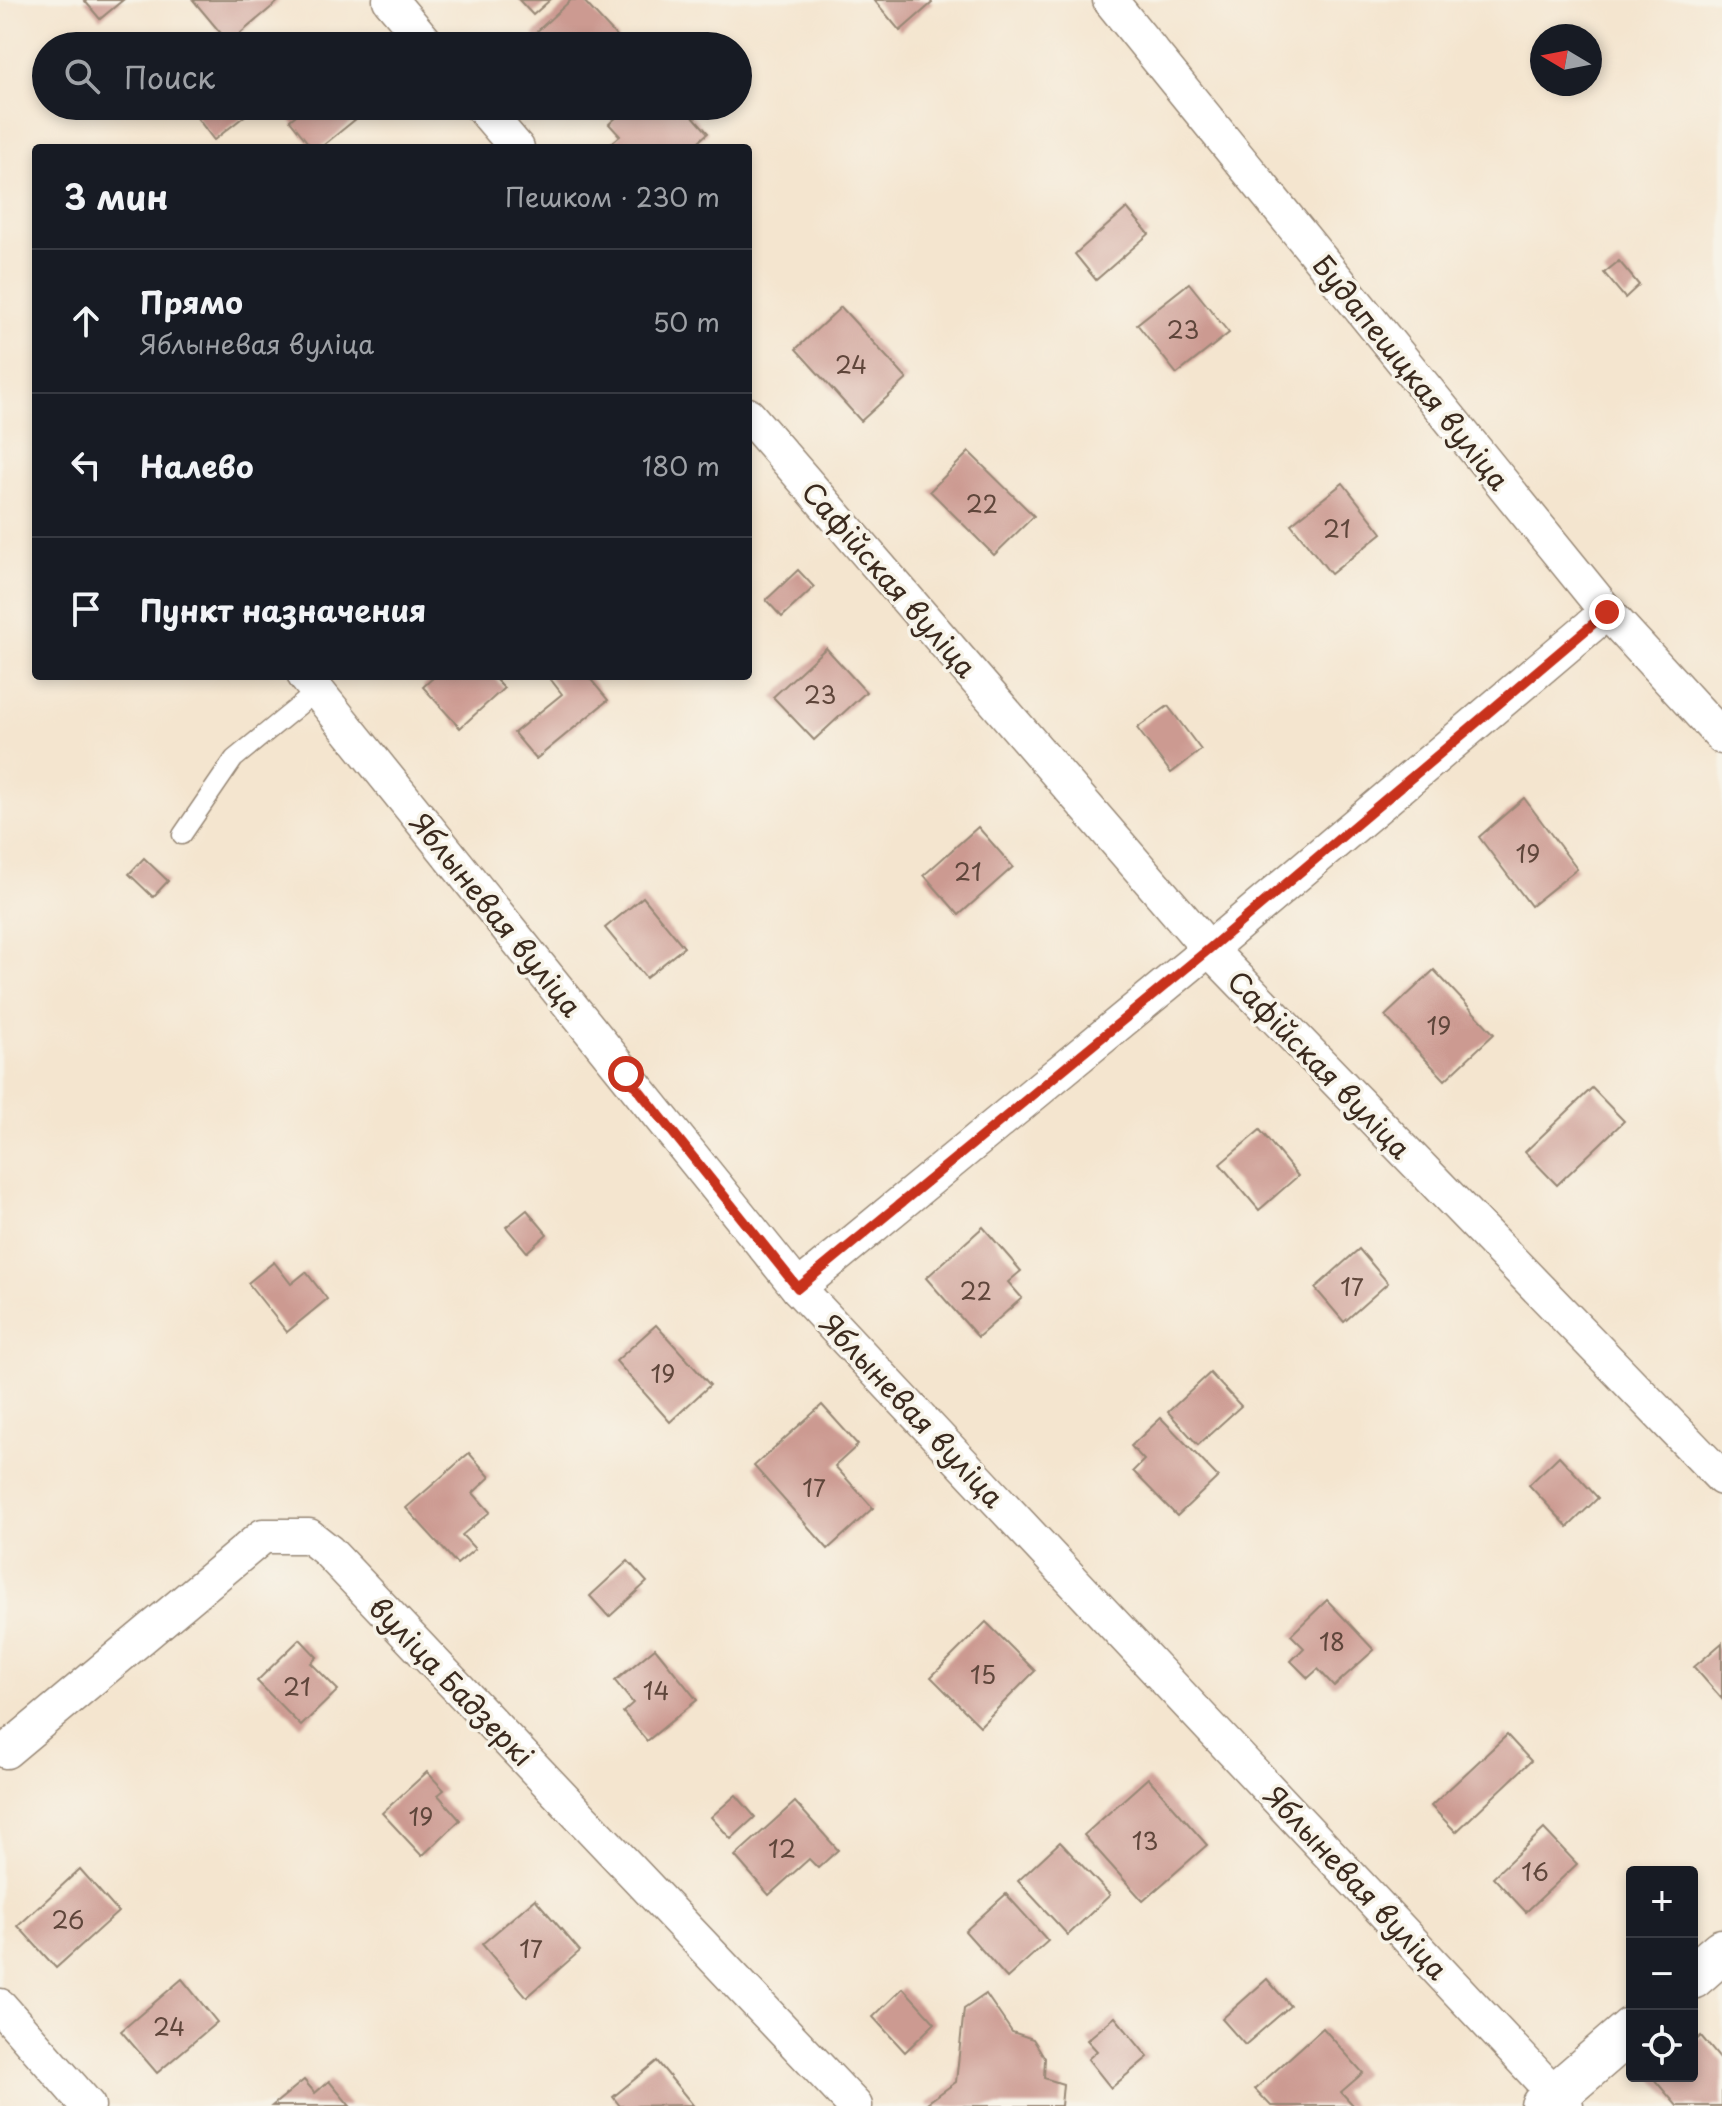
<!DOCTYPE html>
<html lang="ru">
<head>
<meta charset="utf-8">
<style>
  :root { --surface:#171b24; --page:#242831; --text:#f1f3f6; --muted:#9ea1a6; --line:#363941 }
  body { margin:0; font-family:"Playpen Sans",sans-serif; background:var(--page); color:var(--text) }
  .controls { position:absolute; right:24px; bottom:24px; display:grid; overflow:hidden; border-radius:8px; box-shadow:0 4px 12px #0003 }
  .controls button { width:72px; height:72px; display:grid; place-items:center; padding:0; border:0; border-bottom:2px solid var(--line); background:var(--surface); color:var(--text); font:40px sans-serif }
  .compass { position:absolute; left:1530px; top:24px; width:72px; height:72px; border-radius:50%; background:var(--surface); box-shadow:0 4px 12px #0003; rotate:280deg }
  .stop { position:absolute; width:24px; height:24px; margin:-18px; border:6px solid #c8321e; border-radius:50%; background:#fff }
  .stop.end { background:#c8321e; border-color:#fff; box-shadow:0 2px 8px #0008 }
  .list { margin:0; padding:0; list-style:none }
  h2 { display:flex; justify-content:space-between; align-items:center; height:104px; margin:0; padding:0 32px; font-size:34px }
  h2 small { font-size:26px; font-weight:400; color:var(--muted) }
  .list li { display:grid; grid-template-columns:52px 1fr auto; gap:24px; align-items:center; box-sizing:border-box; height:144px; padding:0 32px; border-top:2px solid var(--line) }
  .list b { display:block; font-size:30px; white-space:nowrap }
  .list p { margin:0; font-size:26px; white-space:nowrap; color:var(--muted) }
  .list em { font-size:26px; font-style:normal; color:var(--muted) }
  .icon { flex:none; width:44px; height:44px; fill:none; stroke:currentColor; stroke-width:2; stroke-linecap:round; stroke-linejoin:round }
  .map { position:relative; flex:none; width:1722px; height:2106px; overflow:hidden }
  .search { position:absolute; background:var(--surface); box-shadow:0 4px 12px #0003; left:32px; top:32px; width:720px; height:88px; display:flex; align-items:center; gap:20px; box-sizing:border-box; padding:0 28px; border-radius:44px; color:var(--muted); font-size:30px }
  .panel { position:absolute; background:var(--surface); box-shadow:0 4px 12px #0003; left:32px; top:144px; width:720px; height:536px; border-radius:8px }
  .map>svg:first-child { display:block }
  .building { fill:#cc9a91 }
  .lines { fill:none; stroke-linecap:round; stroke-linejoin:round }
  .service-casing { stroke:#988876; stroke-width:21 }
  .minor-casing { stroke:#988876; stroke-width:37 }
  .tertiary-casing { stroke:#988876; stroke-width:47 }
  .service { stroke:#fff; stroke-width:18 }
  .minor { stroke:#fff; stroke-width:34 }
  .tertiary { stroke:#fff; stroke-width:44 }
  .route { stroke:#c8321e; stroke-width:10 }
  .labels { text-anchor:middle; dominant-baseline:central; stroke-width:7; stroke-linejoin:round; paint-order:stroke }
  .number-label { font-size:24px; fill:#5f463b }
  .street-label { font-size:28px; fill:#3b2a1e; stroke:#f7f3e8 }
</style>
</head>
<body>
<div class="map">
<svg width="1722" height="2106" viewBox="0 0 1722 2106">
  <rect width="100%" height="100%" fill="#f7f3e8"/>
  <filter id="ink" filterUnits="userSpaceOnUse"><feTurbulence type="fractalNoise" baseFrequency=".0125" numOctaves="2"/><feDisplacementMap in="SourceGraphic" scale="16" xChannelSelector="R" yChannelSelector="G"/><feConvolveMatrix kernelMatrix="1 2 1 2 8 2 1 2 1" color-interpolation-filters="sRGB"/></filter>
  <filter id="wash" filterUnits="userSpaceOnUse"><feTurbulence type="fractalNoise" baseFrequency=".006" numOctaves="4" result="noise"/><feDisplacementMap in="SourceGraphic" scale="32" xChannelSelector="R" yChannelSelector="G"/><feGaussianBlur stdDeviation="1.8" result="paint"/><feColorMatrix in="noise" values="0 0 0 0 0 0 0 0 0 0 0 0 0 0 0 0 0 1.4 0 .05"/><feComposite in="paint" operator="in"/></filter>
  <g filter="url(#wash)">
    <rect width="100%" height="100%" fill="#f4e5cf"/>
    <g id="blocks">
      <g class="building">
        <path d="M84,0H123L100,19Z"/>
        <path d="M193,0H280L229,43Z"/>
        <path d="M519,0H550L533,15Z"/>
        <path d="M571,0H583L619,39L612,46H543L533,35Z"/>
        <path d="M874,0H930L932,3L900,31Z"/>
        <path d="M206,106H241L247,114L214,140L195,115Z"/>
        <path d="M307,106H372L320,148H312L290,120Z"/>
        <path d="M629,106H684L708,133L691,148H606L620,136L609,124Z"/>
        <path d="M1127,208L1149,234L1096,280L1075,254Z"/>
        <path d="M1619,261L1639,285L1625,298L1604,273Z"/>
        <path d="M1189,283L1229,333L1177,374L1137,324Z"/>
        <path d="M841,307L907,379L861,421L796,349Z"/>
        <path d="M969,452L1034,516L994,555L930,491Z"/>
        <path d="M1343,483L1382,533L1331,574L1291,524Z"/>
        <path d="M798,570L814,587L782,617L766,600Z"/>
        <path d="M826,648L866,692L814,740L773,697Z"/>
        <path d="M435,676H492L504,688L460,728L423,687Z"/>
        <path d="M548,676H588L608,700L536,759L514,733L562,694Z"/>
        <path d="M1168,706L1201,750L1171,773L1137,728Z"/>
        <path d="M1524,798L1577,869L1531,906L1479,837Z"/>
        <path d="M978,827L1013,867L959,915L924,875Z"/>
        <path d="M144,858L168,881L153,897L129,874Z"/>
        <path d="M643,897L684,947L646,978L605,928Z"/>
        <path d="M1434,970L1494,1034L1445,1080L1385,1016Z"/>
        <path d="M1592,1088L1624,1121L1557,1185L1525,1152Z"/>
        <path d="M1260,1130L1298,1176L1259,1210L1220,1164Z"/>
        <path d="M527,1210L547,1234L527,1252L506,1227Z"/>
        <path d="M983,1227L1021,1271L1008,1282L1022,1298L978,1337L926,1278Z"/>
        <path d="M1359,1249L1388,1283L1344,1322L1315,1288Z"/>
        <path d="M274,1262L291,1284L306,1272L327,1299L287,1332L248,1283Z"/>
        <path d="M656,1325L710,1385L670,1422L616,1361Z"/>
        <path d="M1210,1373L1241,1406L1198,1445L1168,1412Z"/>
        <path d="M822,1405L858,1445L835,1466L873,1508L828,1549L754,1466Z"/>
        <path d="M1161,1418L1218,1477L1177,1516L1133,1471L1144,1460L1131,1446Z"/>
        <path d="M469,1453L490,1477L473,1493L490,1512L462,1535L475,1549L457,1564L406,1508Z"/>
        <path d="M1559,1456L1598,1498L1568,1527L1529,1485Z"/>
        <path d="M628,1561L647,1582L609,1617L590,1596Z"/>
        <path d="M1327,1600L1374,1650L1334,1686L1318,1669L1308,1678L1291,1661L1304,1648L1291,1635Z"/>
        <path d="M986,1622L1035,1671L980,1726L931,1677Z"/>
        <path d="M300,1639L317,1657L311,1663L338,1690L301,1726L257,1681Z"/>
        <path d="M1722,1643V1699L1694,1667Z"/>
        <path d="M655,1648L697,1700L647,1741L623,1712L633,1703L615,1681Z"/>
        <path d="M1507,1735L1531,1761L1456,1832L1431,1806Z"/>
        <path d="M427,1772L444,1790L438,1795L460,1820L422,1856L382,1813Z"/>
        <path d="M1148,1778L1207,1845L1143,1901L1084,1835Z"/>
        <path d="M736,1795L755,1817L731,1839L711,1817Z"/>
        <path d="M795,1802L838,1850L818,1868L809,1859L769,1895L735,1856Z"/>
        <path d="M1544,1829L1577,1864L1526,1912L1493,1877Z"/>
        <path d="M1060,1842L1110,1895L1068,1935L1018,1881Z"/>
        <path d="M80,1869L118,1912L56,1968L18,1926Z"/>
        <path d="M1006,1894L1048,1941L1007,1978L965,1931Z"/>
        <path d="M535,1899L580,1951L527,1997L482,1944Z"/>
        <path d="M182,1979L217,2022L157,2073L121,2031Z"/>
        <path d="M1267,1979L1290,2006L1245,2045L1222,2019Z"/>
        <path d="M903,1988L935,2023L905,2052L873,2017Z"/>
        <path d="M986,1994L1012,2032L1033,2039L1045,2058L1044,2078L1063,2084L1061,2106H929L927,2103L956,2082L964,2009Z"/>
        <path d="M1115,2017L1148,2057L1111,2088L1088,2059L1097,2051L1087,2040Z"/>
        <path d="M1323,2028L1363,2073L1341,2092L1354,2106H1271L1255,2089Z"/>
        <path d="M1701,2036L1722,2061V2106H1677L1653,2078L1692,2076V2044Z"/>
        <path d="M657,2061L693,2105L620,2106L613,2097Z"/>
        <path d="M304,2080L315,2093L329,2081L350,2106H272Z"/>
      </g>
    </g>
  </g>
  <g filter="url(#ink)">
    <use href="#blocks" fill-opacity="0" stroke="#988876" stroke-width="2"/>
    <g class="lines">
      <defs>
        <path id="service" d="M182,835L234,759L317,691"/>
        <g id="minor">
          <path d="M390,0L429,46"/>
          <path d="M1110,0L1607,612L1722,737"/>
          <path d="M481,106L517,148"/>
          <path d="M748,415L1209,949L1722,1478"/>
          <path d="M305,676L798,1288L1566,2106"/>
          <path d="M798,1288L1209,949L1607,612"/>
          <path d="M6,1751L263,1536H309L328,1551L855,2106"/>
          <path d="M0,2006L88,2106"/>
        </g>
        <g id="tertiary">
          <path d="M1692,1977L1722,1951"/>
          <path d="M1543,2106L1632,2029"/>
        </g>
      </defs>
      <use href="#service" class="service-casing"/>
      <use href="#minor" class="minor-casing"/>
      <use href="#tertiary" class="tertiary-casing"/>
      <use href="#service" class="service"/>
      <use href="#minor" class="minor"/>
      <use href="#tertiary" class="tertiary"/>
    </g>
  </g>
  <g class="lines" filter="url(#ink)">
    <path class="route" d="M626,1074L798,1288L1209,949L1607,612"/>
  </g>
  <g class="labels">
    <g class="number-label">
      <text x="1183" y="329">23</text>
      <text x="851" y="364">24</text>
      <text x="982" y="503">22</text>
      <text x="1337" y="528">21</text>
      <text x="820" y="694">23</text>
      <text x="1528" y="853">19</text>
      <text x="968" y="871">21</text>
      <text x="1439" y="1025">19</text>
      <text x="1352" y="1286">17</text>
      <text x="976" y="1290">22</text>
      <text x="663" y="1373">19</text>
      <text x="814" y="1487">17</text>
      <text x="1332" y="1641">18</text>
      <text x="983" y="1674">15</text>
      <text x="297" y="1686">21</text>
      <text x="656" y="1690">14</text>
      <text x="421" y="1816">19</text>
      <text x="1145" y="1840">13</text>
      <text x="782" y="1848">12</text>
      <text x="1535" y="1871">16</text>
      <text x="68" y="1919">26</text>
      <text x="531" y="1948">17</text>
      <text x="169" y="2026">24</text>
    </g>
    <g class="street-label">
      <text transform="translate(1412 372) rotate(51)">Будапешцкая вуліца</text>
      <text transform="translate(890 579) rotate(49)">Сафійская вуліца</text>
      <text transform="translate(497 914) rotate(51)">Яблыневая вуліца</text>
      <text transform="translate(1320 1064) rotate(46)">Сафійская вуліца</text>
      <text transform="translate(913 1410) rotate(47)">Яблыневая вуліца</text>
      <text transform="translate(452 1681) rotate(46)">вуліца Бадзеркі</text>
      <text transform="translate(1357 1882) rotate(47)">Яблыневая вуліца</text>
    </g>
  </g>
</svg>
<div class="controls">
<button>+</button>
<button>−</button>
<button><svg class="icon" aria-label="locate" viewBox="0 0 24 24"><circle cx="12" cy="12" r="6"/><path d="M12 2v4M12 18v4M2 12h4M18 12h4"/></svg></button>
</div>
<svg class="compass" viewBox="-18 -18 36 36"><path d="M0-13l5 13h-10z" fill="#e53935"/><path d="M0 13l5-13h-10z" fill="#9ea1a6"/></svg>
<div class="stop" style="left:626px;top:1074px"></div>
<div class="stop end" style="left:1607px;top:612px"></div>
<div class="search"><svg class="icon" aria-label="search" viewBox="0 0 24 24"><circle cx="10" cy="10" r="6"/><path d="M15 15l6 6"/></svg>Поиск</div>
<section class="panel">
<h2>3 мин<small>Пешком · 230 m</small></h2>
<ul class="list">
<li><svg class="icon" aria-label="ahead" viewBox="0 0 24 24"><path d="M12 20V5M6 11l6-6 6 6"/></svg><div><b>Прямо</b><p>Яблыневая вуліца</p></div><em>50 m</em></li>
<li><svg class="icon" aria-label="left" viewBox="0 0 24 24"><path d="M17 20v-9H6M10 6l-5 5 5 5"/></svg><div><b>Налево</b></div><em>180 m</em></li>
<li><svg class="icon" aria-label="arrive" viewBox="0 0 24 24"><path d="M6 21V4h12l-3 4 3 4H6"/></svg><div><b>Пункт назначения</b></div></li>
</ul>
</section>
</div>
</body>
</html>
